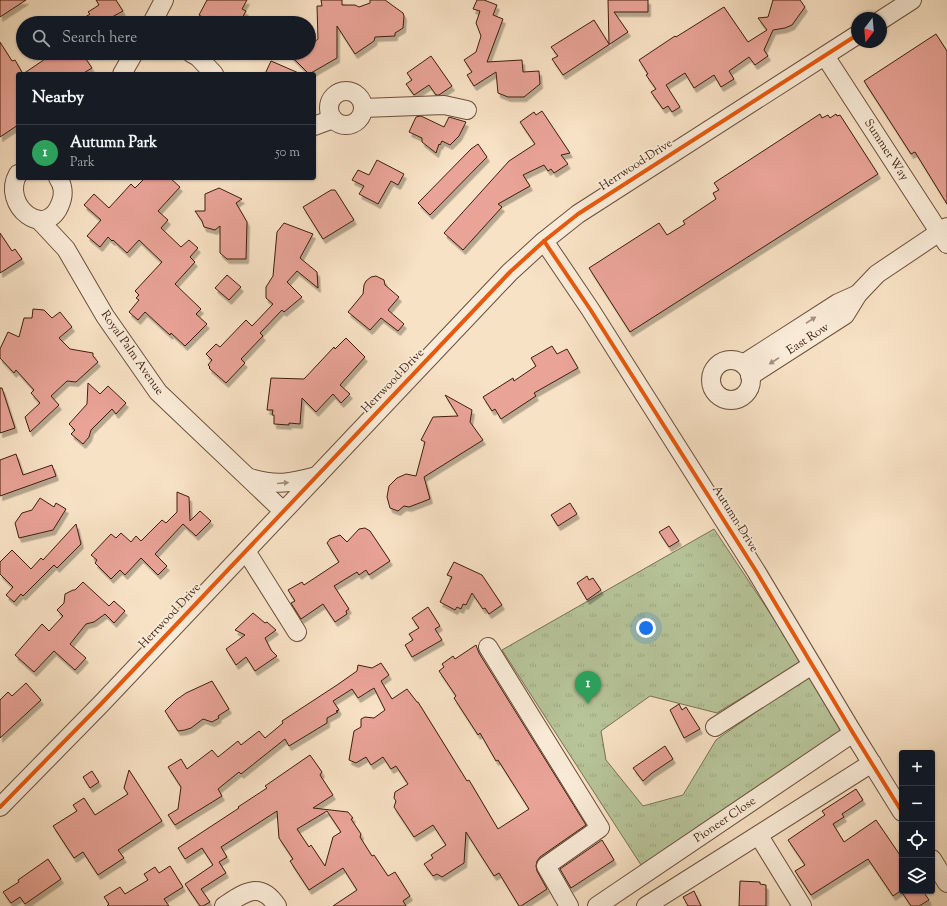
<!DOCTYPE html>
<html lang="en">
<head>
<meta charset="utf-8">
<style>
  :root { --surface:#171b24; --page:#20242c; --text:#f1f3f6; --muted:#9ea1a6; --line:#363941; --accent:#c59692 }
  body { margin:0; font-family:"Sorts Mill Goudy",serif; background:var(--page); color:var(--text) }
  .controls { position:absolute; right:12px; bottom:12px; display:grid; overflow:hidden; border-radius:4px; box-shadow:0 1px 3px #0004 }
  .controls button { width:36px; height:36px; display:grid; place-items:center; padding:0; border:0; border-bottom:1px solid var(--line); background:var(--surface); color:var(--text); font:20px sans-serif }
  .compass { position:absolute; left:851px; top:12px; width:36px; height:36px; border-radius:50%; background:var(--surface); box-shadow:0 1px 3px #0004; rotate:196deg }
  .you { position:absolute; left:646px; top:628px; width:14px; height:14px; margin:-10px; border:3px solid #fff; border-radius:50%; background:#1a73e8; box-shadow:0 0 0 6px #1a73e833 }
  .badge { display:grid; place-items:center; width:26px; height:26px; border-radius:50%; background:var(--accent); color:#fff; font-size:13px; font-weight:700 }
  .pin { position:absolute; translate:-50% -33px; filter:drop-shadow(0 1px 2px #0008) }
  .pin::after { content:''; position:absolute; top:21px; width:14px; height:12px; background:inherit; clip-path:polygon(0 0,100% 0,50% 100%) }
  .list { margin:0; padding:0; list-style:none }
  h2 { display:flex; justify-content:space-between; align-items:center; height:52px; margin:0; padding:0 16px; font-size:17px }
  h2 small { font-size:13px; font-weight:400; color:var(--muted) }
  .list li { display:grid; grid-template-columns:26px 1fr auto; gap:12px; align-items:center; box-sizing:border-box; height:56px; padding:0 16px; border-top:1px solid var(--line) }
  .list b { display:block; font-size:15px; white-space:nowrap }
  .list p { margin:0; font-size:13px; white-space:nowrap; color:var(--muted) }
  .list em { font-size:13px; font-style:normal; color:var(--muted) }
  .icon { flex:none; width:22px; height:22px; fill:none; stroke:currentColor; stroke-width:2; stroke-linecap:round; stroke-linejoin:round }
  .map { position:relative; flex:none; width:947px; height:906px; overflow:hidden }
  .search { position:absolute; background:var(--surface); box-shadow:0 1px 3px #0004; left:16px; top:16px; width:300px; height:44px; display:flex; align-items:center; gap:10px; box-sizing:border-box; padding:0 14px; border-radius:22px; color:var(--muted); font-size:15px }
  .panel { position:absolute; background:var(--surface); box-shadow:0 1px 3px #0004; left:16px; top:72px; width:300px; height:108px; border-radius:4px }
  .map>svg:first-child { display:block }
  .park { fill:url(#park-tufts); stroke:#7a7153 }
  .building { fill:#e9a397; stroke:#3e1e0d; fill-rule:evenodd; filter:url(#shadow) }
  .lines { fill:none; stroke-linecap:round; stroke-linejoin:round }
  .minor-casing { stroke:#6c4f3b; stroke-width:20 }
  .minor { stroke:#faecd9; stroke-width:18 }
  .cycleway-casing { stroke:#faecd9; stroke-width:6 }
  .cycleway { stroke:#e8590c; stroke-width:4 }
  .oneway { fill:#a58f7d }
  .labels { text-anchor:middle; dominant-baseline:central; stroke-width:3.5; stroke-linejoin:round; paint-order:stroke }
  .street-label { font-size:12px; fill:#3e1e0d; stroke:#faecd9 }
</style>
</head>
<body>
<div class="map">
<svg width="947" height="906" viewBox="0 0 947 906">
  <defs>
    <pattern id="park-tufts" width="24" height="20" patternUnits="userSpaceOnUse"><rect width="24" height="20" fill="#b7c499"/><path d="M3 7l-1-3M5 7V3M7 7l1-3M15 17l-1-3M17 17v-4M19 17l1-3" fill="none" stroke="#9ea883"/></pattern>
    <filter id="shadow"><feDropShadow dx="2.5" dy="4.5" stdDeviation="0" flood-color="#0004"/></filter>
  </defs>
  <rect width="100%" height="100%" fill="#f8e2c5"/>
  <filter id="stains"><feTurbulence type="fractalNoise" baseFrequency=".005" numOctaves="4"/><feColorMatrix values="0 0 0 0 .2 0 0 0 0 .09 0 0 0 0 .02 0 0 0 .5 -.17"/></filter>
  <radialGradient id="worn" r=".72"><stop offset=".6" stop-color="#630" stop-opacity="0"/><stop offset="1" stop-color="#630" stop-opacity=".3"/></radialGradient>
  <path class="park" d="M714,529L802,661L717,713L650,696L601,731L606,760L643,806L683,795L716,740L809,675L853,733L643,868L502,650Z"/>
  <g class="building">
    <path d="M0,0H26L0,17Z"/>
    <path d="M96,0H116L123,11L112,17L116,23H76L90,14L88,12L99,5Z"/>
    <path d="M207,0H247L242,9L246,11L241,20L237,18L234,23H213L199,15Z"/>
    <path d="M321,0H342V5H355L359,7L370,3V0H385L403,13L404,16L403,28L395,33V36L375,37L374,41L355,54L337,26V58L311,73H308L288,53H309V46L318,39L317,6H322Z"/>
    <path d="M477,0H484L497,5L493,15L503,19L487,62L522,60L523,72L539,71L540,84L524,97H508L498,93L496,72L474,86L467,75L472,72L464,60L476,52L481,36L476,23L480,11L473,9Z"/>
    <path d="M608,0H648V12H614L628,32L563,75L552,59L558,56L551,47L594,20L609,44Z"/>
    <path d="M773,0H800L805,7L792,25L785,28L773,30L764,50L768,56L755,65L749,57L729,71L734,79L721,87L714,75L694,88L685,73L666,85L680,107L672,112L668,106L663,109L651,92L656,89L646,75L648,74L639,60L675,36L676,37L724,7L748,42L767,30L758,18L768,17Z"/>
    <path d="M936,34L947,51V204L915,152L911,154L864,81Z"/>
    <path d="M0,42L12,61L15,60L23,74L54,53H82L92,68L82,74H18V125L0,137Z"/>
    <path d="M431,56L452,86L439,95H436L429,85L414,95L406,84L412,80L407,73Z"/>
    <path d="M271,61L301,74H265Z"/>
    <path d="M542,111L570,153L561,155L568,164L554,173L551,169L548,171L544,165L523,175L530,186L498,204L502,207L463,250L444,233L509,161L535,144L520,122L534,112L536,115Z"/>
    <path d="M820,114L822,118L828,115L830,118L836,114L837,116L840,115L878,174L630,332L589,268L659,223L667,235L685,224L683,221L716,199L713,193L719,190L714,183Z"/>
    <path d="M421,116L444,127L449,117L466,122L459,136L450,145L442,141L440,145L439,144L436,153L422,142V138L409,132L416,117Z"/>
    <path d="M478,144L487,157L430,215L418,203L471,149Z"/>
    <path d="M377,160L404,174L398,185L391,181L378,204L359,194L364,186L352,180L358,170L369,175Z"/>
    <path d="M145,178H170L180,187L158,211L168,220L161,228L181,247L189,240L198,248L190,257L195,262L175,284L201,309L196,314L207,324L185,346L171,333L170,335L145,312L138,320L129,312L139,300L136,298L139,295L135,291L162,262L139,240L127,253L113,240L112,241L108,237L100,247L87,236L101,220L84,205L94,194L109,208L131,184L135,188Z"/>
    <path d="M219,188L242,199L236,203L247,222L246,259H227L220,253V226L215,230L204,227L202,221L195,211H205V194Z"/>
    <path d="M331,190H335L354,220L323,239L303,207Z"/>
    <path d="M284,223L313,234L300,258L317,272L318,288L297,271L287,282L302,297L284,312L282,310L260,333L263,336L241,359L245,363L226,383L209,368L210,367L208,365L212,360L206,354L216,344L220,347L246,320L252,326L273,304L266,298V287L273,276L277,232Z"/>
    <path d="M0,233L12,251L15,249L22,259L0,273Z"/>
    <path d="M227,275L241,287L229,300L215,288Z"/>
    <path d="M376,276L384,280L385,285L399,297L388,310L404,324L398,331L381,318L370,330L348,312L363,294L364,285L366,281L371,277Z"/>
    <path d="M33,309L44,310L52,318L60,312L72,327L59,338L70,349L93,353V356L98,362L76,382L67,381L51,396L59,405L30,432L25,417L40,403L31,393L34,390L16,370L14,373L0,358V349L8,332L19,337L24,318H32Z"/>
    <path d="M346,338L365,357L340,385L350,394L341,403L333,394L316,412L302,398L300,424L289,423V425L274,424V415H272L273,410H267L271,378L304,379L334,347L335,349Z"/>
    <path d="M552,346L557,354L567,349L578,368L534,393L536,396L501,419L495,409L492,411L483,397L513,378L514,381L536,366L531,358Z"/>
    <path d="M88,383L100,394L108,386L126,403L116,414L112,409L91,430L89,437L83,444L71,434L75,430L69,424L87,404Z"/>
    <path d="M0,388H2L15,428L0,433Z"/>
    <path d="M445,395L472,410L470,422L483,440L424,477L430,499L409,507L404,506L398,511L390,508L387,497L389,486L397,478L406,474L416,476L425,442L421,440L433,417L458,416Z"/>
    <path d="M16,454L23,475L52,465L56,476L0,496V460Z"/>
    <path d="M177,492L189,497L190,521L200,511L211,521L196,536L183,524L155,554L167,566L158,575L141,558L125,575L120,570L111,579L95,563L97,560L91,555L111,534L116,538L121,533L131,542L136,536L141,541L162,520L166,523L177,512Z"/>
    <path d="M40,498L54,507L56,503L66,509L53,530L19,538L15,523L22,513L32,510Z"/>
    <path d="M570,503L577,514L558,526L551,515Z"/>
    <path d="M76,524L81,544L57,568L54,565L23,596L21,594L14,602L6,595L13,587L0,574V562L12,550L31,569L41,558L43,560Z"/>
    <path d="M669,526L679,541L669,547L659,532Z"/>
    <path d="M365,528L370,531L390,561L369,575L366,570L359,575L357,572L334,586L349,609L346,611L347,614L335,622L323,604L301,619L291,603L295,601L288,590L302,582L304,585L339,562L327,543L330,539L340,535L347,542L359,529Z"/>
    <path d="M454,562L482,575L502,605L489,614L485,608L483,609L472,593L466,605L463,604L461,609L457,607L455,610L440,602L452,577L447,575Z"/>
    <path d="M587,576L589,580L593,578L601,590L587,600L577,583Z"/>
    <path d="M83,582L109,606L114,601L125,611L114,623L105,614L94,622L86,624L70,644L86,658L75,670L54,651L34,672L15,655L42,624L49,631L63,616L57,610L64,603L65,594L73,590H75Z"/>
    <path d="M428,607L440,626L435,629L442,640L412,657L405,645L413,640L409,634L419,628L412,618Z"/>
    <path d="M253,613L265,623L267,622L276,630L265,638L271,650L277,656L255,671L246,657L236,665L226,649L245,635L235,630Z"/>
    <path d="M476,645L479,653L586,825L540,857L537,861L536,866L537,871L547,889L521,906H519L499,873L494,876L466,832L464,863L442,877L437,874L433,876L424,864L433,858L431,855L446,845L433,825L414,837L394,807L396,801L394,798L395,792L408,784L396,766L391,769L383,757L371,765L366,757L356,763L349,760L354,731L361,727V719L365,717L374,718L385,710L374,688L358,698L352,689L333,701L339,710L336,711L338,712L327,718V723L289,746L285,739L241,774L239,772L218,789L222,796L175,825L168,815L178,809L181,787L168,767L181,759L187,769L212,750L218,757L238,741L241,745L259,731L265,738L283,723L282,721L337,685L357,671L358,665L372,668L381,663L389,675L381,681L392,699L407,689L417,702H418L467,781L469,780L498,829L529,809L498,760L496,761L480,733L478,735L454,698L456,696L439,671L444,667L442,664L453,656L455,659Z"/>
    <path d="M212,681L229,709L218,716L219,718L212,722L203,719L191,728L185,730L178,731L165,711L176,700L186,693Z"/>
    <path d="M26,683L41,700L0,738V700L8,692L12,696Z"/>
    <path d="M679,704L682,710L686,707L700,729L684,738L670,710Z"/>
    <path d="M665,746L673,759L652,773L643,781L633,768Z"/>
    <path d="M310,755L322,772L320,775L333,795L313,808L348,812L353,818L351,819L361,834L360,837L372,856L374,855L388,876L395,872L410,896L403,901L406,906H333L357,890L343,868L309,890L290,861L293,859L279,838L277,811L221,847L227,857L219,862L226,873L201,889L210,902L203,906H200L185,884L213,865L202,848L185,859L178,848L239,808L238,807L267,788L265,786ZM327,811L341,832L333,837L325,866L311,845L309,847L297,829Z"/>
    <path d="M129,770L162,821L118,850L124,858L98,875L83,852L74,858L53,826L77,811L73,805L84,798L95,815L128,794L124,788Z"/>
    <path d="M92,771L99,782L90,788L83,777Z"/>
    <path d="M856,789L863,800L842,814L844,817L833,824L844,842L876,820L902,858V890L893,896L868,859L811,895L795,871L805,865L788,840L825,815L822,811Z"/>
    <path d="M602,840L614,860L571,888L560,869Z"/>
    <path d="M48,859L61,879L25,904L20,897L11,903L3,892L19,882L18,880Z"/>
    <path d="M170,866L183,887L164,899L169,906H107L109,904L104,897L120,887L125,894L148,880L144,874L155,867L159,873Z"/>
    <path d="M740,881L760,882V884L766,885V906H739Z"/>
    <path d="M694,891L701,906H688L683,897Z"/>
    <path d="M901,891H923L929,900L919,906H911Z"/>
  </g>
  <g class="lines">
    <defs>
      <g id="minor">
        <path d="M881,20L912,0"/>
        <path d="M152,23L164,0"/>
        <path d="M191,53L198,57L214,74"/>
        <path d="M825,56L947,244"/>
        <path d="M122,74L134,53"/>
        <circle cx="346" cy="108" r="17"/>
        <path d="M363,108L444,105L467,110"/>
        <path d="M314,126L333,119"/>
        <path d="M18,174C0,205 47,243 61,202C64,194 63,185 58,178"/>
        <path d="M39,220L66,249L105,316L158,392L283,511"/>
        <path d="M544,241L590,309L756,571L853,733L902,812"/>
        <circle cx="731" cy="380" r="20"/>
        <path d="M743,364L838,303L858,294"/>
        <path d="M750,376L845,315L858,294L877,274L947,227"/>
        <path d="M250,478C277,486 290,483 317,476"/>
        <path d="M246,551L297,632"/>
        <path d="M488,647L600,828L546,866L569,906"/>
        <path d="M715,727L812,665"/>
        <path d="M0,807L101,704L510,272L544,241L578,214L857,35"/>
        <path d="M759,836L802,906"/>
        <path d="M932,859L947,883"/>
        <path d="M224,906C244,893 260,880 277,906"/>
        <path d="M597,906L853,733"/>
        <path d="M646,906L872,763"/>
      </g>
    </defs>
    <use href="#minor" class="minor-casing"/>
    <use href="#minor" class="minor"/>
    <defs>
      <g id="cycleway">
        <path d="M544,241L590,309L756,571L853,733L902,812"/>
        <path d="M0,807L101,704L510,272L544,241L578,214L857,35"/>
      </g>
    </defs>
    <use href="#cycleway" class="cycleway-casing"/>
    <use href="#cycleway" class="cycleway"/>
  </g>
  <defs><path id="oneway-solid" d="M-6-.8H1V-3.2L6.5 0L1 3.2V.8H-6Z"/></defs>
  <g class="oneway">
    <use href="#oneway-solid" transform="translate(811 320) rotate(-33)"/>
    <use href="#oneway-solid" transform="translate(774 361) rotate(147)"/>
    <use href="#oneway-solid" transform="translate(283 483) rotate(-5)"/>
  </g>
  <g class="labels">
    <g class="street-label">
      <text transform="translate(886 150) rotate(57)">Summer Way</text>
      <text transform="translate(636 165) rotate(-33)">Herrwood Drive</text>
      <text transform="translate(808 339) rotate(-33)">East Row</text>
      <text transform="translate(132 353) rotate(55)">Royal Palm Avenue</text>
      <text transform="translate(393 381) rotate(-46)">Herrwood Drive</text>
      <text transform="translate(735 519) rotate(58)">Autumn Drive</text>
      <text transform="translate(170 616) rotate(-47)">Herrwood Drive</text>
      <text transform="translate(725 820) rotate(-34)">Pioneer Close</text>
    </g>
  </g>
  <rect width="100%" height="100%" filter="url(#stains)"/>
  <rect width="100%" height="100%" fill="url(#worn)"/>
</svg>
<div class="controls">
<button>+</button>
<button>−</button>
<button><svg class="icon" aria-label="locate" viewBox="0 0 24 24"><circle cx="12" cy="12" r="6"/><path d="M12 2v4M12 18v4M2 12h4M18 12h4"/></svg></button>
<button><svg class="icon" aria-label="layers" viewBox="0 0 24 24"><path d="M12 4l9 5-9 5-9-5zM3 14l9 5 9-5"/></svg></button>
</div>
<svg class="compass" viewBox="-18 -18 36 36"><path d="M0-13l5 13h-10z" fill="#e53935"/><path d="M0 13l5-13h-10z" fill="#9ea1a6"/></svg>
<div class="you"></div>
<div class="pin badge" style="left:588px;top:704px;background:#2e9e5b">1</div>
<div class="search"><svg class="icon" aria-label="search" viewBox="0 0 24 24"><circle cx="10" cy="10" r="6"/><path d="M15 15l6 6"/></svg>Search here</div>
<section class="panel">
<h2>Nearby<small></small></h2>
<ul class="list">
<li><span class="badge" style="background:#2e9e5b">1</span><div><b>Autumn Park</b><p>Park</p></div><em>50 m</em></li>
</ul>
</section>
</div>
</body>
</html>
